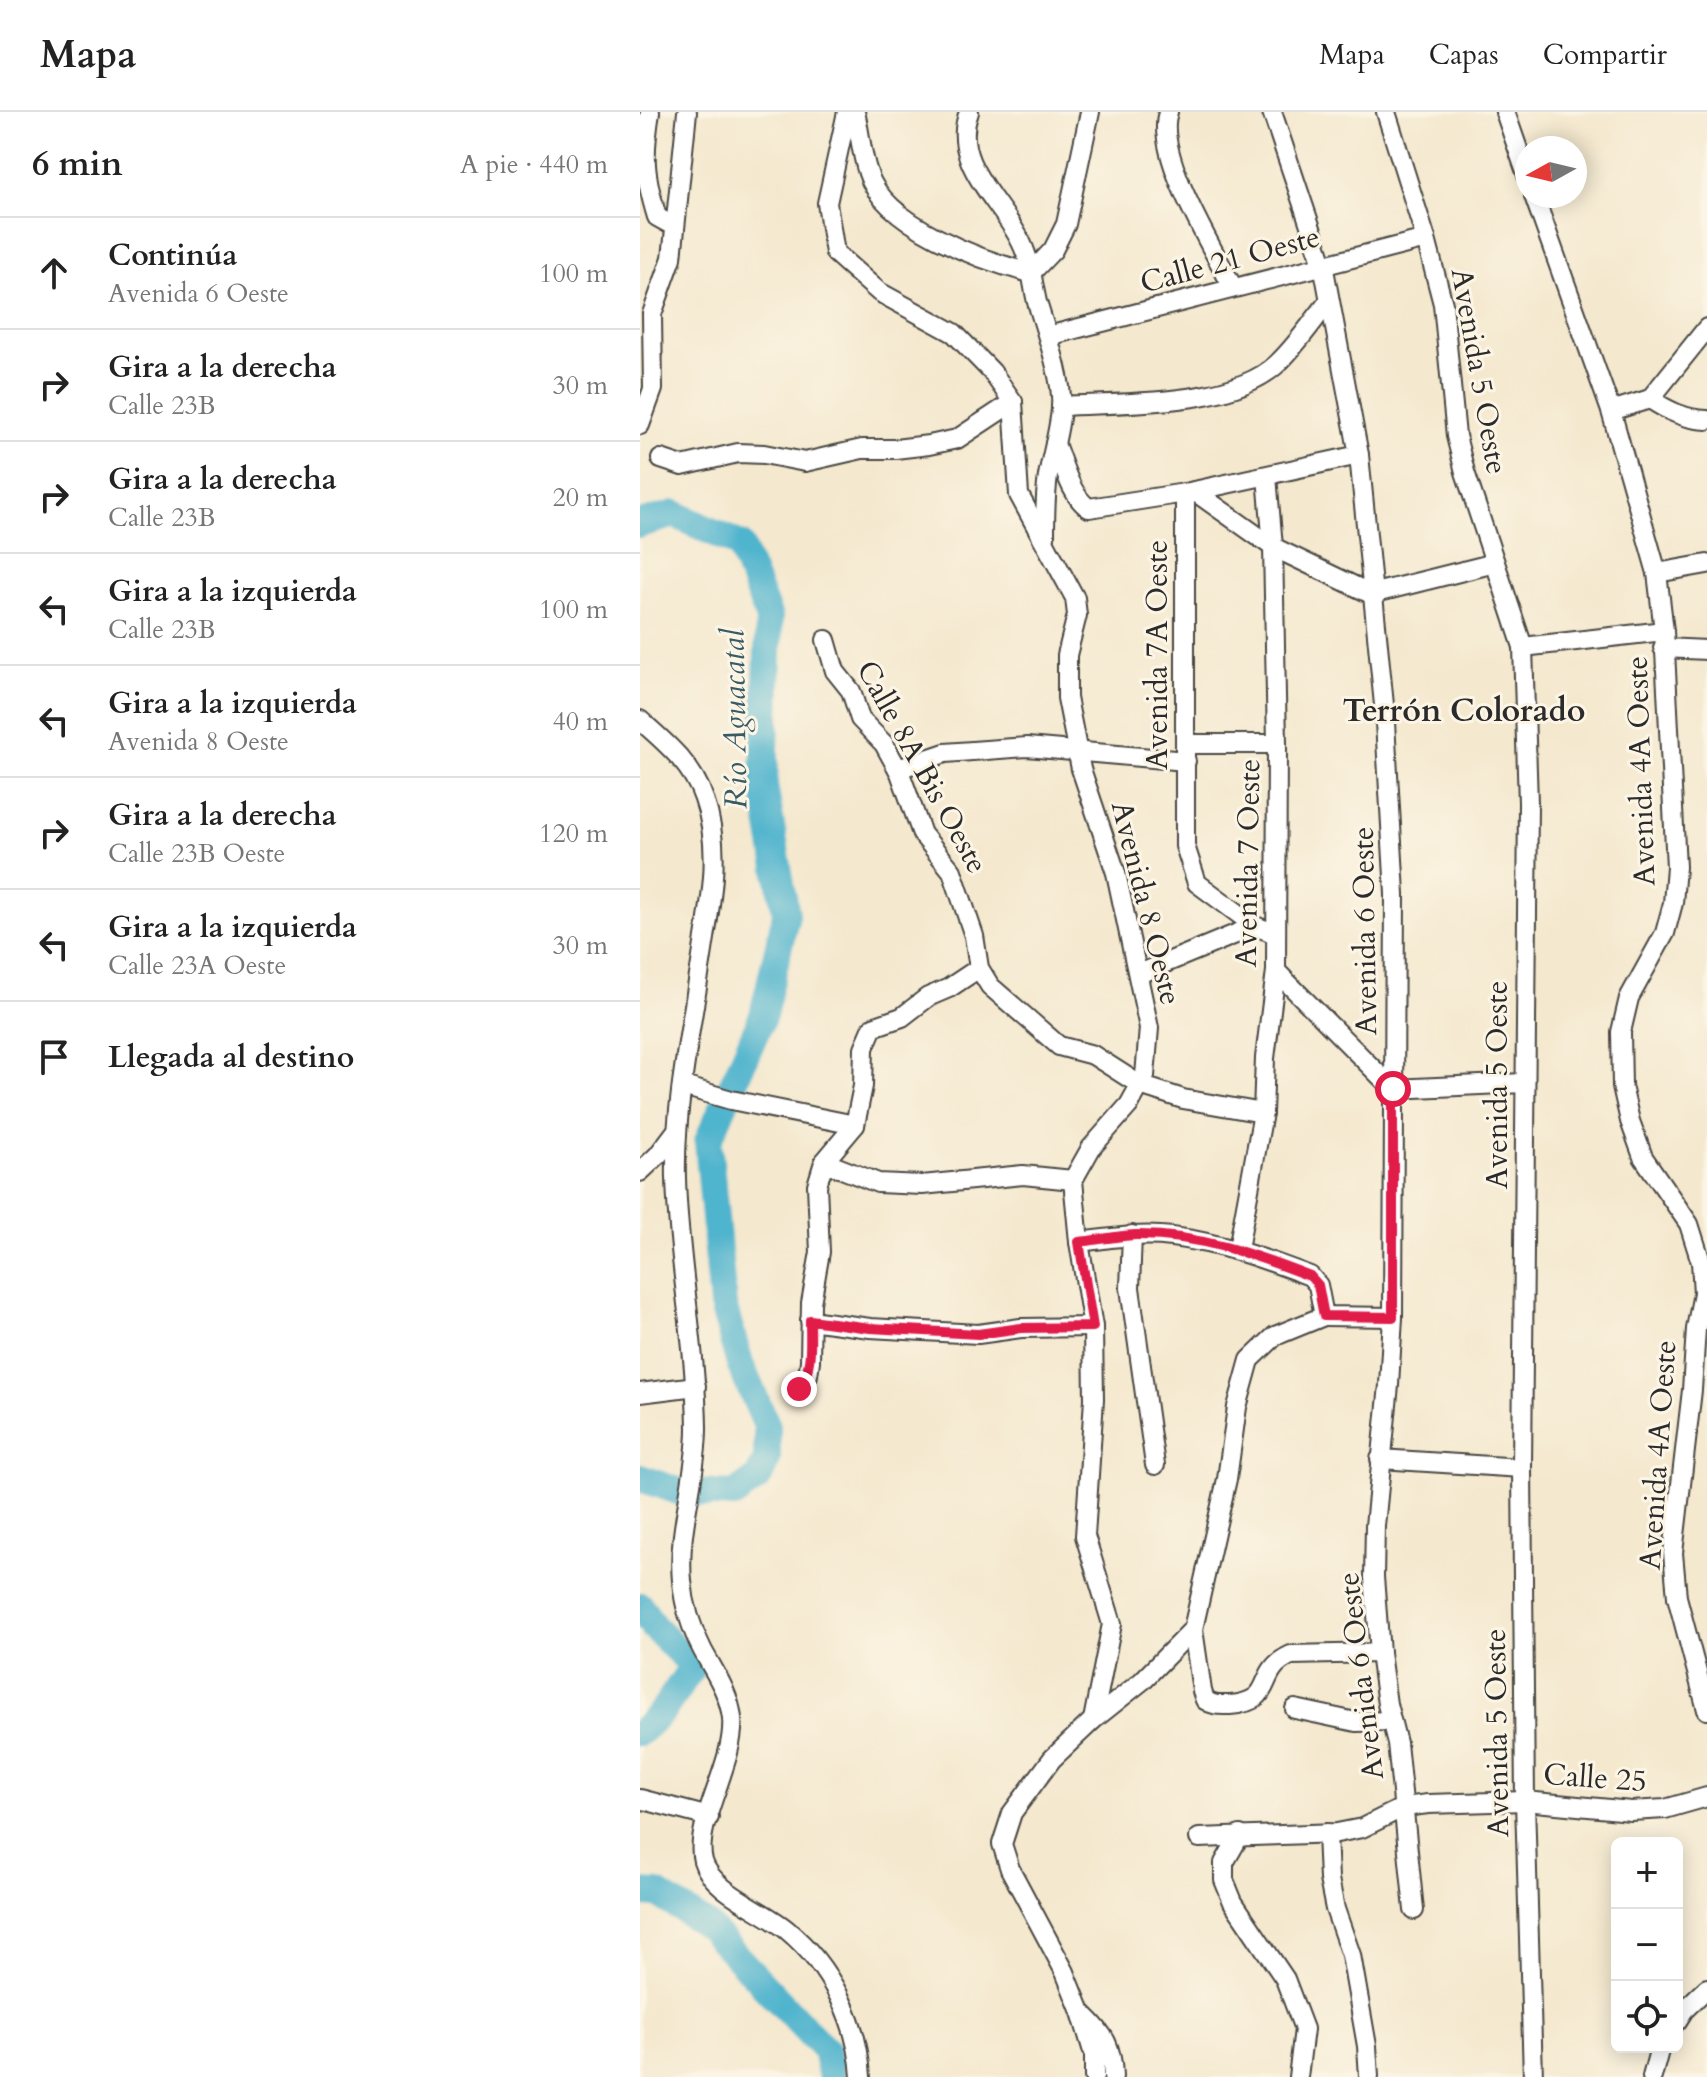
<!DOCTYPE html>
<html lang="es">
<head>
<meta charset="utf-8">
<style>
  :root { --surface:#fff; --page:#f6f6f6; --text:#222; --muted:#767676; --line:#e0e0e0 }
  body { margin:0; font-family:Cardo,serif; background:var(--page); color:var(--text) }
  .controls { position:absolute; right:24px; bottom:24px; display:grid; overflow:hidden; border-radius:12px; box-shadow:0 4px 20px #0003 }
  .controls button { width:72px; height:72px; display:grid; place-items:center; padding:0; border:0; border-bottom:2px solid var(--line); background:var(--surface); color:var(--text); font:40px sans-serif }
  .compass { position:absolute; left:875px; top:24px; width:72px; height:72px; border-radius:50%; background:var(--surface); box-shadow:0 4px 20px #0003; rotate:262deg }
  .stop { position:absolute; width:24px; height:24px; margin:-18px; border:6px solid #e11d48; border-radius:50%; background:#fff }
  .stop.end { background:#e11d48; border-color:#fff; box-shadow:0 2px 8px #0008 }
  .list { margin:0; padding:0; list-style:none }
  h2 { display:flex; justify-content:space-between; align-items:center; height:104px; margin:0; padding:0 32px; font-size:34px }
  h2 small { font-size:26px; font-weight:400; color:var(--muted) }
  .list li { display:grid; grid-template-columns:52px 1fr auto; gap:24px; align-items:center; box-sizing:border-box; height:112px; padding:0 32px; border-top:2px solid var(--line) }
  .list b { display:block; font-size:30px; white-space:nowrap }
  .list p { margin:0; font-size:26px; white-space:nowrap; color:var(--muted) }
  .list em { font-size:26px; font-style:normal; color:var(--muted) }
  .icon { flex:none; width:44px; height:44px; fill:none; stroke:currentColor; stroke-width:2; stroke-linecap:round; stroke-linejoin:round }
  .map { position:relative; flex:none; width:1067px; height:1965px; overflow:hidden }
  header { display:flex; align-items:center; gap:48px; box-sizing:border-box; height:112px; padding:0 40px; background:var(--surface); border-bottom:2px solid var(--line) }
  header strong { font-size:38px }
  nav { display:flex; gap:44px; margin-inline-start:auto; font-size:28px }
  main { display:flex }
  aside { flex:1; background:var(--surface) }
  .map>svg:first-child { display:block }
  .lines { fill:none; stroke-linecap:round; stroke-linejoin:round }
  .river { stroke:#4fb4cd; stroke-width:28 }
  .minor-casing { stroke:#494743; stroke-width:22 }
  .minor { stroke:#fff; stroke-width:18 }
  .route { stroke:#e11d48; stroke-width:10 }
  .labels { text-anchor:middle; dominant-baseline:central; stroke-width:6; stroke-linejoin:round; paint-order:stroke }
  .street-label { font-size:30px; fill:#2b2b2b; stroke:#fcf5e5 }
  .neighbourhood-label { font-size:32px; font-weight:bold; fill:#2b2b2b; stroke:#fcf5e5 }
  .water-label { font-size:32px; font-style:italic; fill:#385b64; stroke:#fcf5e5 }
</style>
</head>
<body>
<header>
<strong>Mapa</strong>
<nav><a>Mapa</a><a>Capas</a><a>Compartir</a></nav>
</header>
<main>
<aside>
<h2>6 min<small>A pie · 440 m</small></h2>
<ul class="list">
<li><svg class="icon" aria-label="ahead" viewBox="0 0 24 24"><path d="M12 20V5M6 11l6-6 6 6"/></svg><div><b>Continúa</b><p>Avenida 6 Oeste</p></div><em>100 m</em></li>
<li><svg class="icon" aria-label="right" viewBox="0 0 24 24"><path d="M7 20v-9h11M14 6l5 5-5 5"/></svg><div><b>Gira a la derecha</b><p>Calle 23B</p></div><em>30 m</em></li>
<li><svg class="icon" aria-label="right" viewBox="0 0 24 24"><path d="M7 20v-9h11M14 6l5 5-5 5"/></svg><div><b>Gira a la derecha</b><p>Calle 23B</p></div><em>20 m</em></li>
<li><svg class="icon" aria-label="left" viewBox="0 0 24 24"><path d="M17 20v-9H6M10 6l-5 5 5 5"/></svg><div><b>Gira a la izquierda</b><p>Calle 23B</p></div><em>100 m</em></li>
<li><svg class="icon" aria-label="left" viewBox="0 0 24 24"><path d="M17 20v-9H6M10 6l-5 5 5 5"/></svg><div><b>Gira a la izquierda</b><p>Avenida 8 Oeste</p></div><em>40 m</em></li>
<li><svg class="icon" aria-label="right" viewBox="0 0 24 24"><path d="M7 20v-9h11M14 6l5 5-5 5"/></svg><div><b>Gira a la derecha</b><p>Calle 23B Oeste</p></div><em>120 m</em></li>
<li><svg class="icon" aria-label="left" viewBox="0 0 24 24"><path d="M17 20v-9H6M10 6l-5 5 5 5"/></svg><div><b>Gira a la izquierda</b><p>Calle 23A Oeste</p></div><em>30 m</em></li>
<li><svg class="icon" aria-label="arrive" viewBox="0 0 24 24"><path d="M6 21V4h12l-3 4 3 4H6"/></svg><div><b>Llegada al destino</b></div></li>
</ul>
</aside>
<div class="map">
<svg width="1067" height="1965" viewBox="0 0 1067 1965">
  <rect width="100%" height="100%" fill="#fcf5e5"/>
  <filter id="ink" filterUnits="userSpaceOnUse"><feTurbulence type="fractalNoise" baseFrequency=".0125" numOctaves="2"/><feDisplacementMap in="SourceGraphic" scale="16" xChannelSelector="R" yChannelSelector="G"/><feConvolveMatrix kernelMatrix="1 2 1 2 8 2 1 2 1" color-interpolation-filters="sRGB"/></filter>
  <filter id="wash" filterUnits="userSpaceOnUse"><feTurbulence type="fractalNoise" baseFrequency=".006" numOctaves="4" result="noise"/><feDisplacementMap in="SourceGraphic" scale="32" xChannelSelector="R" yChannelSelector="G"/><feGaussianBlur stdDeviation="1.8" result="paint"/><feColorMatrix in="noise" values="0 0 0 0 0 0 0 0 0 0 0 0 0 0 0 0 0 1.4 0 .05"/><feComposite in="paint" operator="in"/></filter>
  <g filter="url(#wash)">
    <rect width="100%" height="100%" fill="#f4e8ce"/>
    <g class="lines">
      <g class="river">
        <path d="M0,412L35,402L100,433L129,506L124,673L146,802L123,903L68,1029L83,1193L100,1252L127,1314V1347L118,1366L94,1383L41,1380L0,1366"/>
        <path d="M0,1494L13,1514L53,1554L22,1600L0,1620"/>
        <path d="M0,1781L18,1782L68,1814L186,1939L192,1965"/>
      </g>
    </g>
  </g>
  <g filter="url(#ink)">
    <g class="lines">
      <defs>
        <g id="minor">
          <path d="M10,0C3,44 4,62 17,105L35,115"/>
          <path d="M207,0L187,91L195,141L239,180L314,221L352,260L373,290L379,383L435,486L437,503L427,543V586L441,657L476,761L509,916L505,964L489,993L451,1036L433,1068L439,1130L453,1215L454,1287L445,1424L472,1512L453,1608"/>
          <path d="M215,0C220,20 221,41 228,61C244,113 342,149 391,161"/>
          <path d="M329,0C308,55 370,94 386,142C392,157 393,174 397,190C405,217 424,270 421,297C419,320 412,342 408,364C405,384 405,405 405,425"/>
          <path d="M528,0C514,42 573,136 593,176"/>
          <path d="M632,0L683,152L719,343L744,593L755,782L753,1205L749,1273L735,1414L734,1465L740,1541L747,1592L757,1631L774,1798"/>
          <path d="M746,0L786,127L803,192L816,324L825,360L883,535L888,691L882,1356L885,1689L893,1965"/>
          <path d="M865,0L887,63"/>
          <path d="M894,84L971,299L1017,461L1024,519L1036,755L1033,791L1025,821L989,886L981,920L982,974L990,1009L1003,1045L1049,1112L1061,1150L1063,1181L1056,1217L1052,1278L1033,1441L1037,1485L1067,1598"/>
          <path d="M391,161L413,138L426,112L450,0"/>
          <path d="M408,224L786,127"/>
          <path d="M1010,287C1028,299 1045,307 1067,308"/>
          <path d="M421,294C482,290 593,295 638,251C657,233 673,209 689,189"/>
          <path d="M971,299L1010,287L1067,216"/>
          <path d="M0,313L13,277L12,202L32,146L47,0"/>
          <path d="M415,332C423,351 431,385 449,396L545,381L719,343"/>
          <path d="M21,347L42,354L98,341L124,342L165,350L222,337H255L289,333L317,327L373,290"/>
          <path d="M554,379L633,435L731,482L855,451"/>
          <path d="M545,381V734L557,771L615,814L636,822"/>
          <path d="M1017,461L1067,452"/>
          <path d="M186,528L195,559L211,579L220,607L244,632L260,661L282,722L312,759L334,824L339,856L350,874L419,934L453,943L500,973L543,987L623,1001"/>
          <path d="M883,535L1024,519"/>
          <path d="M1023,536L1067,538"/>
          <path d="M0,608C25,630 53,653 64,687C81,735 72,783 64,832C53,906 34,992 36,1066C38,1149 56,1232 57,1316C57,1367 37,1418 42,1469C44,1494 52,1518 63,1539C75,1561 89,1581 92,1606C96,1650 53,1712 63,1749C72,1780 124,1798 147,1818C190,1854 218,1909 221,1965"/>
          <path d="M545,632H637"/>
          <path d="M258,657L305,641L387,635L546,649"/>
          <path d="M636,859L753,977L884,971"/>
          <path d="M499,862L615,814"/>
          <path d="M43,974L91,988L215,1013L184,1050L238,1071L282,1073L383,1063L433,1068"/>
          <path d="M215,1013L223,974L224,936L233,915L262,905L288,885L309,876L339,856"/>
          <path d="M0,1060L18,1043L37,1018"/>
          <path d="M492,1123L490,1176L515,1353"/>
          <path d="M439,1130C470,1126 501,1121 532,1125C581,1131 625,1147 670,1164L678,1173L684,1204L753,1205"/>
          <path d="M598,1137L623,1001L625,946L636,859L637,632L633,435L627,364"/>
          <path d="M170,1208L230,1216L338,1222L381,1216L453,1215"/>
          <path d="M159,1277L168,1263L170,1249L171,1191L180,1140L177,1073L184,1050"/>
          <path d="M0,1281L56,1274"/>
          <path d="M740,1347L882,1356"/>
          <path d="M553,1517L562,1579L565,1588C574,1594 579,1593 590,1593C639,1589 613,1560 651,1543L740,1541"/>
          <path d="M655,1597L716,1610L751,1609"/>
          <path d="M0,1687L69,1705"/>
          <path d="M687,1721L689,1767L695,1797L711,1843L727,1934L729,1965"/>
          <path d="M600,1723L584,1751V1768L593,1790L645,1867L664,1917L658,1965"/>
          <path d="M559,1726L697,1721L722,1716L764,1695L788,1692L885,1689L991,1699L1025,1697L1067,1685"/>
          <path d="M443,1902C465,1923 472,1934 473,1965"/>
          <path d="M1037,1909L1044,1898L1067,1876"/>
          <path d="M454,1965V1943L441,1900L425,1860L370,1757L362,1732L372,1701L412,1647L453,1608L502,1569L553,1517L587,1367L597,1295L610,1248L635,1224L684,1204"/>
          <path d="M1012,1965L1020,1935"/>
        </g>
      </defs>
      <use href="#minor" class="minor-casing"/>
      <use href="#minor" class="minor"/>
    </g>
  </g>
  <g class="lines" filter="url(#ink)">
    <path class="route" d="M159,1277C173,1255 170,1233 170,1208L230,1216L338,1222L381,1216L453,1215L439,1130C458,1128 476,1124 495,1123C557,1122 613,1142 670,1164L678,1173L684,1204L753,1205V977"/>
  </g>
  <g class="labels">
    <g class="street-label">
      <text transform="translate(590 148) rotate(-15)">Calle 21 Oeste</text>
      <text transform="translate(839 259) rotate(80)">Avenida 5 Oeste</text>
      <text transform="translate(517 543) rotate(-90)">Avenida 7A Oeste</text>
      <text transform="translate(282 655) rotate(61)">Calle 8A Bis Oeste</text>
      <text transform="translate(1001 659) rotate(-92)">Avenida 4A Oeste</text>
      <text transform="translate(608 751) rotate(-89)">Avenida 7 Oeste</text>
      <text transform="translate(506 791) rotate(76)">Avenida 8 Oeste</text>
      <text transform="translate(725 819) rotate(-91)">Avenida 6 Oeste</text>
      <text transform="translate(857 973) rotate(-90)">Avenida 5 Oeste</text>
      <text transform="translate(1018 1343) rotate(-86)">Avenida 4A Oeste</text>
      <text transform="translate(721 1564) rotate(-97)">Avenida 6 Oeste</text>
      <text transform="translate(857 1621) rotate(-91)">Avenida 5 Oeste</text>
      <text transform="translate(955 1666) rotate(4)">Calle 25</text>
    </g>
    <g class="neighbourhood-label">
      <text x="824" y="599">Terrón Colorado</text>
    </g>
    <g class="water-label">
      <text transform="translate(95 607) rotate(-91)">Río Aguacatal</text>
    </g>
  </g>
</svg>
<div class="controls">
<button>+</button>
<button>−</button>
<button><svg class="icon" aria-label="locate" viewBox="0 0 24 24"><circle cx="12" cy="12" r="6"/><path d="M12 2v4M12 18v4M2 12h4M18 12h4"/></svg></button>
</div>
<svg class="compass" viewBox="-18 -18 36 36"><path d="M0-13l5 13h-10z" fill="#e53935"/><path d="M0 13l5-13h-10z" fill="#767676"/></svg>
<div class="stop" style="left:753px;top:977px"></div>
<div class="stop end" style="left:159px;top:1277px"></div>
</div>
</main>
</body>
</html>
